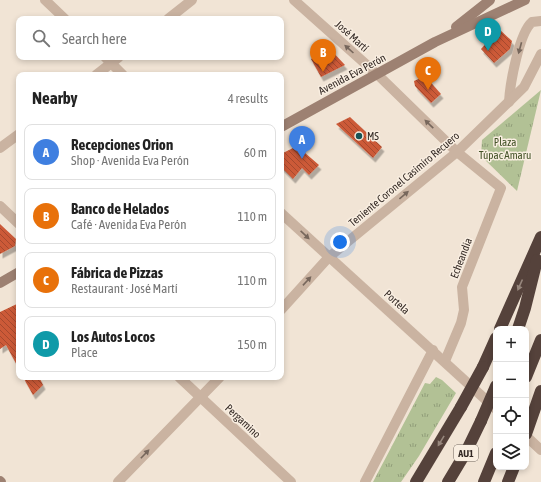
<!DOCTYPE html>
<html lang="en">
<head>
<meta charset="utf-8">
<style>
  :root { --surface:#fff; --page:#f2f2f2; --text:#222; --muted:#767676; --line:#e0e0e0; --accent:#185356 }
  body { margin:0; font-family:"Asap Condensed",sans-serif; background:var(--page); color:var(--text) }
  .controls { position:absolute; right:12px; bottom:12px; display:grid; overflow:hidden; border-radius:8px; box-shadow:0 2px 6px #0003 }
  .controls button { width:36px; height:36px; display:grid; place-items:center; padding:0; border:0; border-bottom:1px solid var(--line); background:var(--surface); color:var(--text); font:20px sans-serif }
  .you { position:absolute; left:340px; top:242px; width:14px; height:14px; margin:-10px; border:3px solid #fff; border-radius:50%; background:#1a73e8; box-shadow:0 0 0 6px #1a73e833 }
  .badge { display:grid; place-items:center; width:26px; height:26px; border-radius:50%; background:var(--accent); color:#fff; font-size:13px; font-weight:700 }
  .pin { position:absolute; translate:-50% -33px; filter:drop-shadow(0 1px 2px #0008) }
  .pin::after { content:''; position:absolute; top:21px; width:14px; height:12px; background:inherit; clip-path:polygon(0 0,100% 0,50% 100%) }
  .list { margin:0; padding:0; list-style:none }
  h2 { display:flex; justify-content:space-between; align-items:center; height:52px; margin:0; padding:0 16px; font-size:17px }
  h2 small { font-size:13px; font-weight:400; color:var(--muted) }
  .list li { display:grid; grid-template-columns:26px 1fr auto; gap:12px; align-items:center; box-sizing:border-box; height:56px; margin:0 8px 8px; padding:0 8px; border:1px solid var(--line); border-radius:8px }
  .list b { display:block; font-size:15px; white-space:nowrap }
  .list p { margin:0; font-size:13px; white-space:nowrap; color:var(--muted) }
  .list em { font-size:13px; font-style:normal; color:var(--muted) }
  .icon { flex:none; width:22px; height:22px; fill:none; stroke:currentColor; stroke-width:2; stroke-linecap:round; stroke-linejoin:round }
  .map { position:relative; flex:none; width:541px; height:482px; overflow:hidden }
  .search { position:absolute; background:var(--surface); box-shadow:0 2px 6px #0003; left:16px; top:16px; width:268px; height:44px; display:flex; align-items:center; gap:10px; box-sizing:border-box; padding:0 14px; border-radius:8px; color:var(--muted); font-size:15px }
  .panel { position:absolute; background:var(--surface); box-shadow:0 2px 6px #0003; left:16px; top:72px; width:268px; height:308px; border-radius:8px }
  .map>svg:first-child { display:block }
  .grass { fill:url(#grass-tufts) }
  .building { fill:url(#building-back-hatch); filter:url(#shadow) }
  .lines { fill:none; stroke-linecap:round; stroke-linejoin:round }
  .minor { stroke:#cab3a1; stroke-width:10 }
  .secondary { stroke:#9d8172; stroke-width:10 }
  .motorway { stroke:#55423b; stroke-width:12 }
  .motorway-bridge { stroke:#55423b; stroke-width:12 }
  .oneway { fill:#77675c }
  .oneway2 { fill:#97877d }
  .poi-dot { fill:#185356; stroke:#f9eee1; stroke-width:1.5 }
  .labels { text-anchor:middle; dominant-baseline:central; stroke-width:3; stroke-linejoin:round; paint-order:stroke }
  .shield { fill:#f9eee1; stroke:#6e645d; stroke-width:1 }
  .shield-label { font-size:10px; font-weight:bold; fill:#332924 }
  .street-label { font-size:11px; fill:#332924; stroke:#f9eee1 }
  .poi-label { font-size:11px; fill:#332924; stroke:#f9eee1; text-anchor:start }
  .park-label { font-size:11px; fill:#435227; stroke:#f9eee1 }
</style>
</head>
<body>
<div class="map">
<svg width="541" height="482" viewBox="0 0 541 482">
  <defs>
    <pattern id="grass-tufts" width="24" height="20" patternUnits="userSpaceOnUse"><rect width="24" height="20" fill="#b2c195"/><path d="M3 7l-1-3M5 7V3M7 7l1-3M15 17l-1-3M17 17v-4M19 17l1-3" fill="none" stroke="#919d79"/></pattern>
    <pattern id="building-back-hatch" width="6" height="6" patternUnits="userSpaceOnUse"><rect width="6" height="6" fill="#cc5a38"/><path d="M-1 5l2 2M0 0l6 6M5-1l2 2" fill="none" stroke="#a64a2f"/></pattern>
    <filter id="shadow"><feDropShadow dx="2.5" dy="4.5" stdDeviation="0" flood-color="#0004"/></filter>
  </defs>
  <rect width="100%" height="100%" fill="#f1e4d5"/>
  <g class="grass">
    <path d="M541,90L517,191L481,156L482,140Z"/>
    <path d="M436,377L442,380L456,393L419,456L401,482H373L425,383L430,384Z"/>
  </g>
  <g class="building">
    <path d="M499,29L512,41L510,49L494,63L481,49Z"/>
    <path d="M329,48L345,65L321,77L311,59Z"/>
    <path d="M425,76L441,94L431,103L415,86L414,81Z"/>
    <path d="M350,117L382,147L373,158L336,124Z"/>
    <path d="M297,146L319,165L309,175L302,168L293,179L281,167V154Z"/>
    <path d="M0,224L16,239L15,246L0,254Z"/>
    <path d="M19,303V369L6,345L0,349V312Z"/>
    <path d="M23,377H39L43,385L33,395Z"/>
  </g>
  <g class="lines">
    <g class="minor">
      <path d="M45,0L65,19"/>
      <path d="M294,0L378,75L457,152L501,188L462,287L464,310L461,323L445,361"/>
      <path d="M168,19L192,0"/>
      <path d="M105,57L123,75"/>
      <path d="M96,75L119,57"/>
      <path d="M509,102C510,84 519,33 532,22L541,21"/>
      <path d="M0,148L19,134"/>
      <path d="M0,206L19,224"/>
      <path d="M281,213L496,409"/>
      <path d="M281,310L329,257L457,152L524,87L541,54"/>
      <path d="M179,377L291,482"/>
      <path d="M526,436L541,450"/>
      <path d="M118,482L220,377"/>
      <path d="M365,482L433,350"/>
    </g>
    <g class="secondary">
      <path d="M456,27L490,0"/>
      <path d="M281,127L435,42L525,0"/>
      <path d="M0,283L19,272"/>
      <path d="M0,481L1,482"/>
    </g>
    <g class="motorway">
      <path d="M500,329L541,237"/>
      <path d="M518,329L525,308L537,260"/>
      <path d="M483,367L496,338"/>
      <path d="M526,377L541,340"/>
      <path d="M526,434L541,391"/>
      <path d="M416,482L461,407"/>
      <path d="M448,482L466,452L481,421"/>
      <path d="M484,482L496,453"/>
      <path d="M508,482L514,467"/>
    </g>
    <g class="motorway-bridge">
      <path d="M461,407L483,367"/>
      <path d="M481,421L496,386"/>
    </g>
  </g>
  <defs><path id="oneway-solid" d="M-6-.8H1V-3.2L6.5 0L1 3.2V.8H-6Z"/></defs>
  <g class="oneway">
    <use href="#oneway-solid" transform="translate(520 48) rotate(105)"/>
    <use href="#oneway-solid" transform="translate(349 49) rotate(-138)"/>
    <use href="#oneway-solid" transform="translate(429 124) rotate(-136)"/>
    <use href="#oneway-solid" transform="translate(404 195) rotate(-40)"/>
    <use href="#oneway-solid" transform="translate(305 235) rotate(43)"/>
    <use href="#oneway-solid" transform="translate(307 281) rotate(-47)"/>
    <use href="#oneway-solid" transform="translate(145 454) rotate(-46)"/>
  </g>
  <g class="oneway2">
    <use href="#oneway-solid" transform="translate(520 285) rotate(114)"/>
    <use href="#oneway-solid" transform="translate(441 441) rotate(121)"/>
  </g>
  <circle class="poi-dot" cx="359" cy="136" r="4"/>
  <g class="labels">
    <rect class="shield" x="454" y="445" width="24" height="16" rx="3"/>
    <g class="shield-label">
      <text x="466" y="453">AU1</text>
    </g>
    <g class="street-label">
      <text transform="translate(352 36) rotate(42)">José Martí</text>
      <text transform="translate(352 74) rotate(-28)">Avenida Eva Perón</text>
      <text transform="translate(404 179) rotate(-40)">Teniente Coronel Casimiro Recuero</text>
      <text transform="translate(461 258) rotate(-69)">Echeandia</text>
      <text transform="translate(397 302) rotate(42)">Portela</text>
      <text transform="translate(243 421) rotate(43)">Pergamino</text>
    </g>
    <g class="poi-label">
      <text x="367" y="136">MS</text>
    </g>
    <g class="park-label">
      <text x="505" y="142">Plaza<tspan x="505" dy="13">Túpac Amaru</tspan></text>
    </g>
  </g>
</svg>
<div class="controls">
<button>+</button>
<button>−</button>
<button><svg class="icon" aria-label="locate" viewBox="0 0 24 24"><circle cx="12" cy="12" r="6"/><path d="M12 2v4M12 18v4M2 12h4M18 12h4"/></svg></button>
<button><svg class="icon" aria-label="layers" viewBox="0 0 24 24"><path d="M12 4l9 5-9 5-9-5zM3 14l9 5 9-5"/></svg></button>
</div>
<div class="you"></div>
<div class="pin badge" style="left:302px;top:159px;background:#3f7fe0">A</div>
<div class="pin badge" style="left:323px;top:72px;background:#e8710a">B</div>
<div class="pin badge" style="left:428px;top:90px;background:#e8710a">C</div>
<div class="pin badge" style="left:488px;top:51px;background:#0f9aa8">D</div>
<div class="search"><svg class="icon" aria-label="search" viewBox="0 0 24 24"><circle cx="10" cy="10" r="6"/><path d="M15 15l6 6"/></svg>Search here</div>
<section class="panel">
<h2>Nearby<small>4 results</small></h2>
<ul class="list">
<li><span class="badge" style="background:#3f7fe0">A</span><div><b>Recepciones Orion</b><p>Shop · Avenida Eva Perón</p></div><em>60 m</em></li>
<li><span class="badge" style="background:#e8710a">B</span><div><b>Banco de Helados</b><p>Café · Avenida Eva Perón</p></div><em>110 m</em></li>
<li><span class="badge" style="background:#e8710a">C</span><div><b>Fábrica de Pizzas</b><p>Restaurant · José Martí</p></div><em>110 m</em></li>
<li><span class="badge" style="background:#0f9aa8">D</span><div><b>Los Autos Locos</b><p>Place</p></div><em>150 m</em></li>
</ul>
</section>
</div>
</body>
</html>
